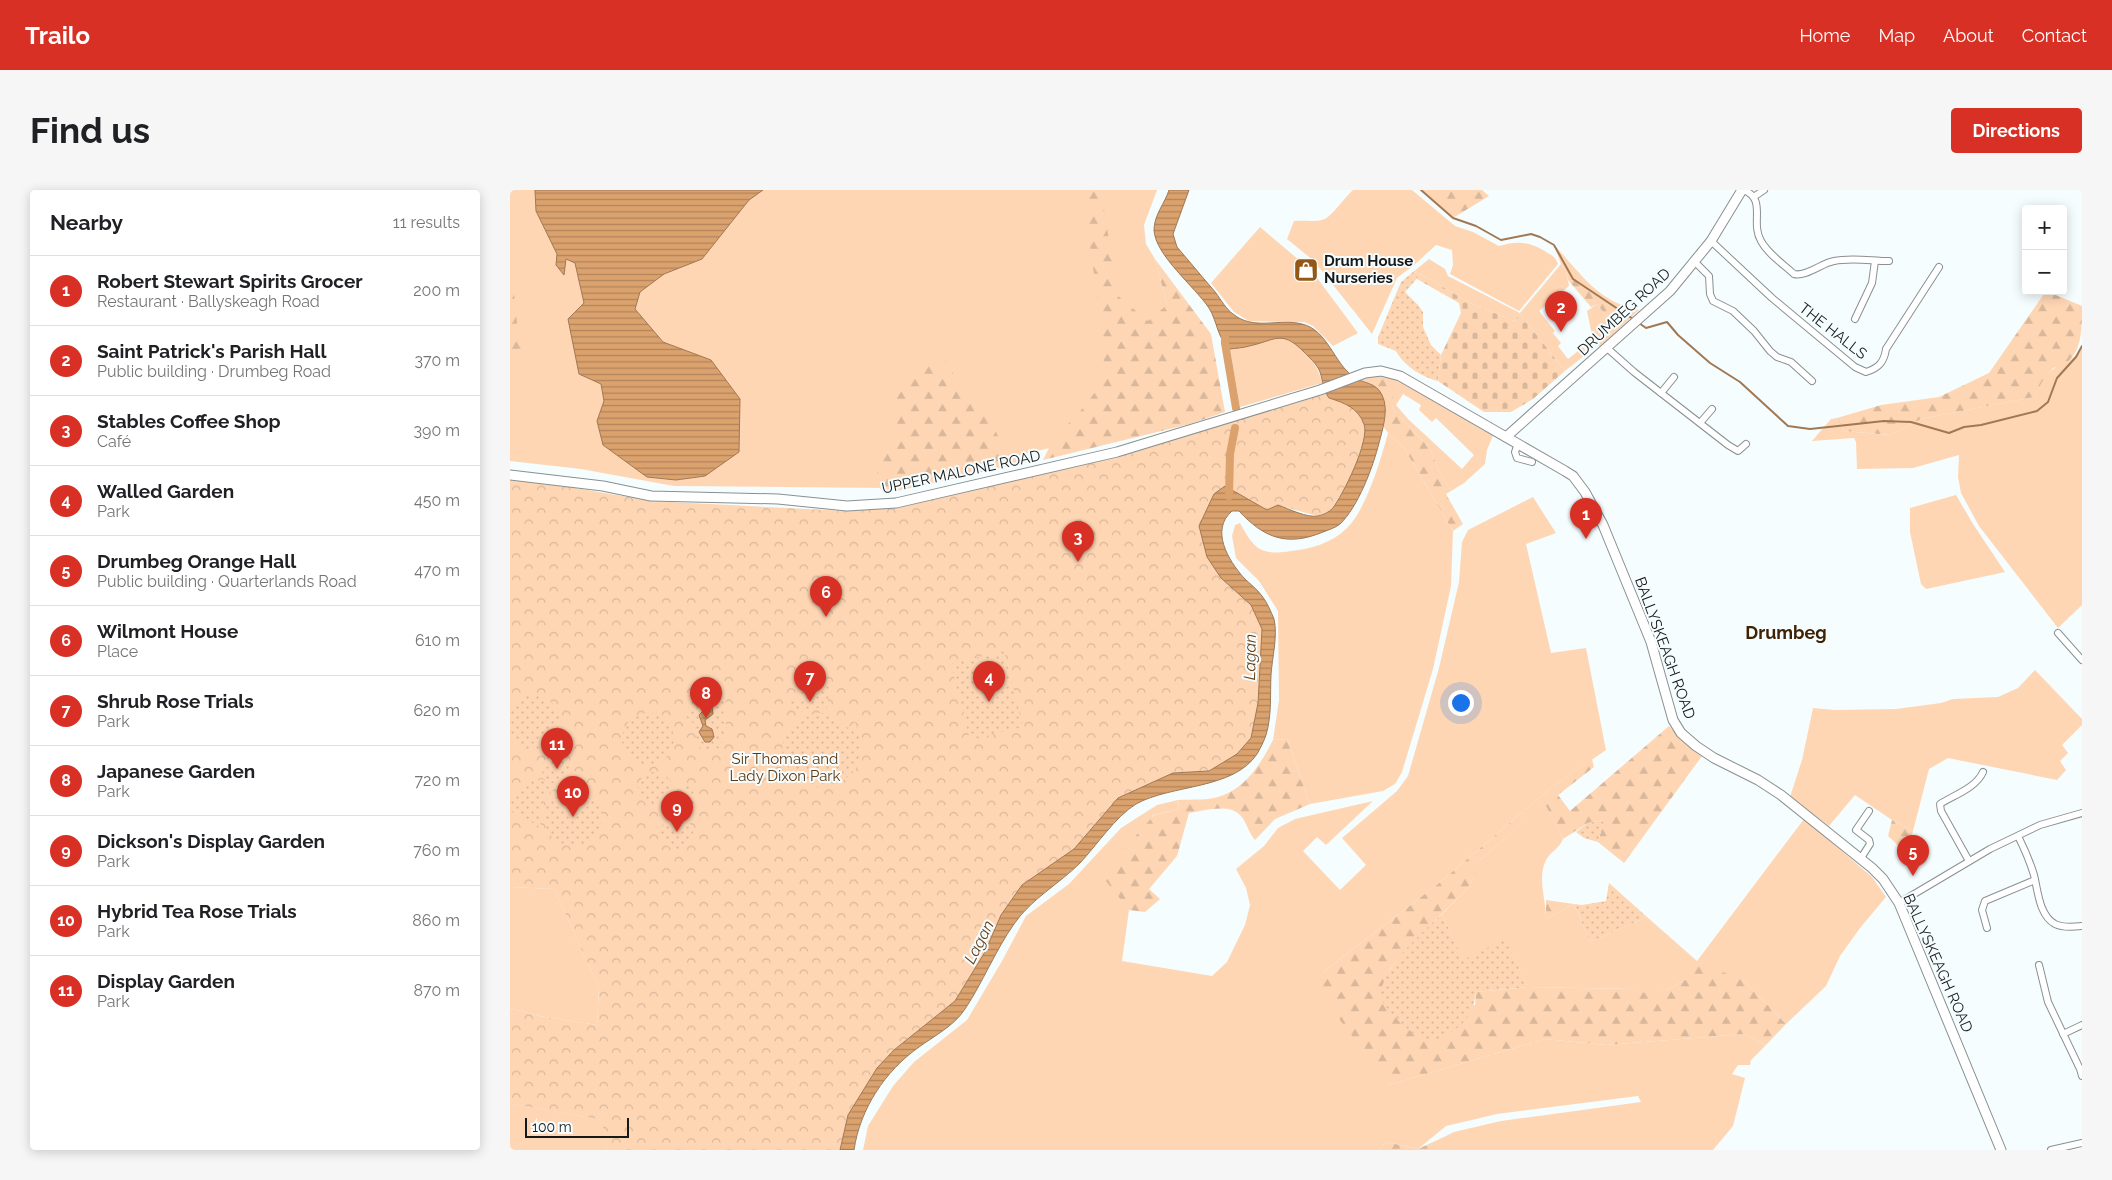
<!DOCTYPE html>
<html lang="en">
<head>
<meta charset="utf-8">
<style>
  :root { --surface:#fff; --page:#f6f6f6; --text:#202124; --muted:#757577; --line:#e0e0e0; --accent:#d93025 }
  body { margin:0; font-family:Raleway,sans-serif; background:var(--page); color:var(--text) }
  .controls { position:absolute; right:15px; top:15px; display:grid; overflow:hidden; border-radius:5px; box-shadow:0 2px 12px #0003 }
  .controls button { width:45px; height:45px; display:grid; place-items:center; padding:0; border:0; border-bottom:1px solid var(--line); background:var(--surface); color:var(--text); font:25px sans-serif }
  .scale { position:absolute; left:15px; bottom:12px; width:104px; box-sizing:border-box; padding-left:5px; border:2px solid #161919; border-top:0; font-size:14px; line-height:18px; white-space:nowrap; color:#161919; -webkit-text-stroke:4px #f6fdfe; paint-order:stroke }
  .you { position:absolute; left:950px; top:512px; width:18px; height:18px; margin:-12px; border:4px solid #fff; border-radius:50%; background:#1a73e8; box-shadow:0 0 0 8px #1a73e833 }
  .badge { display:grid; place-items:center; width:32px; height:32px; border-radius:50%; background:var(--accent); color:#fff; font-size:16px; font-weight:700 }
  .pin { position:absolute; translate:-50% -41px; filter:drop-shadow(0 1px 2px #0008) }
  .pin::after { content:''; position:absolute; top:26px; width:18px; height:15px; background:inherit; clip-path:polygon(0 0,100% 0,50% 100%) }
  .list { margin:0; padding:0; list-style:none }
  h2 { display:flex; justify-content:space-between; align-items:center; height:65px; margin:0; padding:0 20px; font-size:21px }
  h2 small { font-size:16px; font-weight:400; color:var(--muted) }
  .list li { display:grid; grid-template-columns:32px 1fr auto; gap:15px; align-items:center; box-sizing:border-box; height:70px; padding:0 20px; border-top:1px solid var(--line) }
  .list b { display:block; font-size:19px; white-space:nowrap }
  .list p { margin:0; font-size:16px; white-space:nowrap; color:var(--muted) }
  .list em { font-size:16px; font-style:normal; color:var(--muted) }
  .map { position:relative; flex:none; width:1572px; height:960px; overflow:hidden; border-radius:5px }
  header { display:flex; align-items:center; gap:30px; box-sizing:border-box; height:70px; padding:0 25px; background:var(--accent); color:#fff }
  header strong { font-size:24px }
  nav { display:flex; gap:28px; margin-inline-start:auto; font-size:18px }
  .intro { display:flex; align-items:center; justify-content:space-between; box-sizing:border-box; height:120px; padding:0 30px }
  h1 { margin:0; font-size:35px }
  .button { padding:12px 22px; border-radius:5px; background:var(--accent); color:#fff; font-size:18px; font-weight:700 }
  main { display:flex; gap:30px; padding:0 30px }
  aside { flex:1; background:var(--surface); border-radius:5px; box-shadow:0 2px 12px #0003 }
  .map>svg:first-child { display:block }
  .grass { fill:#fed6b4; fill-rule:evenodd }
  .forest { fill:url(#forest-firs) }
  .cemetery { fill:url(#cemetery-stones) }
  .park { fill:url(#park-crowns) }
  .garden { fill:url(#garden-dots) }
  .water { fill:url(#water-rules); stroke:#a07954 }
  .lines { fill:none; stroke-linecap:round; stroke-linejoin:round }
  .stream { stroke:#a07954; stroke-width:2 }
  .canal { stroke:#dba26e; stroke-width:8 }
  .street-casing { stroke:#899091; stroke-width:8 }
  .secondary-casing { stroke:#899091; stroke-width:11 }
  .street { stroke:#fff; stroke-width:6 }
  .secondary { stroke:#fff; stroke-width:9 }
  .labels { text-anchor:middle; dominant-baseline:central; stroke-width:4; stroke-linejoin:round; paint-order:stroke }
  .poi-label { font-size:15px; font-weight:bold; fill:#161919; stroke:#f6fdfe; text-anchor:start }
  .street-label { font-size:15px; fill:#161919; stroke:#f6fdfe }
  .park-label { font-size:15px; fill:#5f3810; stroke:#f6fdfe }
  .water-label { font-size:16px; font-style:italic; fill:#663f18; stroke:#f6fdfe }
  .quarter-label { font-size:18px; font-weight:bold; fill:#3e2204; stroke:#f6fdfe }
</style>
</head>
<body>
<header>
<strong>Trailo</strong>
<nav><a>Home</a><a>Map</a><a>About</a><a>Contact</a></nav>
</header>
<div class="intro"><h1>Find us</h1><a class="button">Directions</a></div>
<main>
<aside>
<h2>Nearby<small>11 results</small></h2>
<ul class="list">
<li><span class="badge">1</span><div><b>Robert Stewart Spirits Grocer</b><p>Restaurant · Ballyskeagh Road</p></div><em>200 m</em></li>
<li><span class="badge">2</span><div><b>Saint Patrick's Parish Hall</b><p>Public building · Drumbeg Road</p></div><em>370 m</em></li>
<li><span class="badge">3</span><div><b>Stables Coffee Shop</b><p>Café</p></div><em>390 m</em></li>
<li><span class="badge">4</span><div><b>Walled Garden</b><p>Park</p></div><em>450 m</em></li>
<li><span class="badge">5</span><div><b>Drumbeg Orange Hall</b><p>Public building · Quarterlands Road</p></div><em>470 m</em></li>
<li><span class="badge">6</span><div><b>Wilmont House</b><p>Place</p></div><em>610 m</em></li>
<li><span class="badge">7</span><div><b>Shrub Rose Trials</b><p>Park</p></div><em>620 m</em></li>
<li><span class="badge">8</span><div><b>Japanese Garden</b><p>Park</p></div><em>720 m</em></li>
<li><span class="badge">9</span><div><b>Dickson's Display Garden</b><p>Park</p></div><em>760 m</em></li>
<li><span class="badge">10</span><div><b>Hybrid Tea Rose Trials</b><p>Park</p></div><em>860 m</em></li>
<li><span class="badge">11</span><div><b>Display Garden</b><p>Park</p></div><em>870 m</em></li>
</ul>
</aside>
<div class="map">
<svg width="1572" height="960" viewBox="0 0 1572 960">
  <defs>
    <pattern id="forest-firs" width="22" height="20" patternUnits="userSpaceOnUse" patternTransform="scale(1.25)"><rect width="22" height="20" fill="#fed6b4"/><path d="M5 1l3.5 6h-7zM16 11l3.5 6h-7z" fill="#d9b79a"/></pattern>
    <pattern id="cemetery-stones" width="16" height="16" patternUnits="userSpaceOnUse" patternTransform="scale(1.25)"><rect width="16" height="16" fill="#fed6b4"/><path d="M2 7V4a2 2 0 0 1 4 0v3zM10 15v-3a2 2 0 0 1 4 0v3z" fill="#d9b79a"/></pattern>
    <pattern id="park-crowns" width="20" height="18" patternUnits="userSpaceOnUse" patternTransform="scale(1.25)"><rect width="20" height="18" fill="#fed6b4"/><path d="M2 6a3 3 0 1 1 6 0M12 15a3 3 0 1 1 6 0" fill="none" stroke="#d9b79a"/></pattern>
    <pattern id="garden-dots" width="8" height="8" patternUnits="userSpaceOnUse" patternTransform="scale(1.25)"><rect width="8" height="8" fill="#fed6b4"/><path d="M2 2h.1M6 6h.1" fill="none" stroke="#d9b79a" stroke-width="1.8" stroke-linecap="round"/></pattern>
    <pattern id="water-rules" width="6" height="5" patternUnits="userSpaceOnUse" patternTransform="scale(1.25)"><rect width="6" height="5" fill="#dba26e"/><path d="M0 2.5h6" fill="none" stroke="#b1835a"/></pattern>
  </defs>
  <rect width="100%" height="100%" fill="#f6fdfe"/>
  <g class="grass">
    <path d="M0,0H647L634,35L636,54L645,69L657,115L694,220L377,298L164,296L71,279L0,271Z"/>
    <path d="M843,0H902L945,36L963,42L989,56C1009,50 1020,52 1038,63C1043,66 1046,68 1048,74L1009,121L940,84L943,75L942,60L926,55L904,75L887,88L862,144L804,71L777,49L784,31C793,30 803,32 812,30C820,29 835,7 843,0Z"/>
    <path d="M750,37L802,81L848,143L823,156L803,136L794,132L739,131L724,122L701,93Z"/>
    <path d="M919,69L935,79L938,86L1010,123L1051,74L1056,81L1059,96L1029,121L1045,141L1043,143L1051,153L1048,156L1058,169L1073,157L1076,161L1074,166L1055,181L1010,124L1004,131L960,113L911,84L903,82Z"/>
    <path d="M1087,114L1107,141L1090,156L1079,154L1077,150L1082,145L1077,121Z"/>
    <path d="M771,147C791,155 808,172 812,193L730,217L720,159L740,156L758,149Z"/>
    <path d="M1572,156V415L1548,438L1469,336L1451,303L1448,287L1449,265L1403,278L1347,279L1346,252L1344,248L1302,251L1321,229L1327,228L1334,241L1381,245L1411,229L1524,207C1529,197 1535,184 1545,178C1558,169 1563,172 1572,156Z"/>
    <path d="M879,183L942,217V221L972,240L984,243L977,260L975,274L954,293L941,301L929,281L919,257L887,224L882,216ZM893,204L911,215L909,220L922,232L926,228L964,265L952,279L898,229L886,215Z"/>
    <path d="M878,243L894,258L943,341L941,396L923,479L892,582L885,594L873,601L800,614L777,549L763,550L769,510L768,421L749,391L726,368L722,346L725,335L730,333C744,359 751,366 781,361C801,359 822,353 837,338C856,320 871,269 878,243Z"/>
    <path d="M1446,305L1463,334L1495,382L1416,399L1411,394L1400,342V318Z"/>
    <path d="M1023,307L1046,343L1016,354L1041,463L1076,458L1096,560L1042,597L928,694L813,782L879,895L1035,849L1096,855L1234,844L1256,855L1241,870L1240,875H1228L1222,884L1235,888L1223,936L1203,960H936V946L944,942L991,931L1131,912L1128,906L987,924L936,936L908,959L876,952L869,960H353L358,936L383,896L404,872L457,830L492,771L516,726L559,694L611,638L647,615L668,610L669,619L643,625L613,710L619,720L612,771L702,786L717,772L735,735L740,715L736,698L726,679L754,656L768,638L785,629L863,611L816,655L807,647L793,661L830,700L856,675L832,648L887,601L898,586L929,478L949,392L952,352L958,340Z"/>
    <path d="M1525,480L1572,529V535L1552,555L1558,563L1550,571L1556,580L1547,590L1438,568L1419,579L1403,641L1382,630L1345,605L1319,636L1280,607L1292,570L1303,518L1325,520L1386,519L1431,513L1443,509L1488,507L1508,498Z"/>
    <path d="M1035,613L1053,649C1049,659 1041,661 1036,670C1027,688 1036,709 1036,729L1064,714L1080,752L1137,727L1187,771L1294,629L1362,687L1376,707L1350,738L1330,766L1316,796L1276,834L1233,790L1177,789L1159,799L1138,805L1122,799L1018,797L995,750L953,771L932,724L959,697L969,671Z"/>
    <path d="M0,697L44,699L89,798L87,835L29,826L0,818Z"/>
    <path d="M0,907L3,914L93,930L97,960H0Z"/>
  </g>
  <g class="forest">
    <path d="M579,0H598L594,19L608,106L638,131L657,115L645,69L701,144L715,222L680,234L533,270L543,250L573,218L595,189L590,124L579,50Z"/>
    <path d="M911,0H972L979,6L943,28Z"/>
    <path d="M1044,55C1072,84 1086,111 1129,120L1107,141L1087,114L1081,117L1058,90L1056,81L1051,74Z"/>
    <path d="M0,89L4,103L8,143L17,177L0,173Z"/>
    <path d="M1536,101L1572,116C1572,144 1572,172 1543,178L1532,192L1524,207L1411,229L1381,245L1334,241L1327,228L1371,215L1429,207L1479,183Z"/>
    <path d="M437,171L451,200L478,223L496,265L522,271L378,303L362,294L367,285V264L383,255L382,232L389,192L407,176Z"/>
    <path d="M861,184L880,187L888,191L882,210V216L887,224L919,257L929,281L941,301L936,304L953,334L943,341L894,258L878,243L873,236C876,210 873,195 845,188Z"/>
    <path d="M1159,536L1177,555L1192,566L1114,673L1088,652L1094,630L1078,633L1053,649L1035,614L970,670L959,697L904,751L880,779L872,799L965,815L966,802L1018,797L1122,799L1139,804L1159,799L1177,789L1187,772L1233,790L1276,834L1256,855L1234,844L1096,855L1035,849L879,895L808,801L813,782L928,694L1042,597L1082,569L1084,577L1048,605L1060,621Z"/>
    <path d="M777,549L800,614L765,629L745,650C738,642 737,632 730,625C719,613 693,621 679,623L667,666L639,699L650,709L635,722L619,720L596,691L597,679L644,625L669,619L668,610C681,609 699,611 711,606C737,597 751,573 763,550Z"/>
    <path d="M1382,630L1403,641L1397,664L1378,646Z"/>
    <path d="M1036,710L1064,714L1036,729Z"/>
    <path d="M936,946V960H869L876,952L908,959Z"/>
  </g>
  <path class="cemetery" d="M911,84L960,113L1004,131L1010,124L1055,181L1023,209L1001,222H974L928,191L931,165L951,123L949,113L907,89Z"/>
  <path class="park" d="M816,204L819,208L837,214L849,224L855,236L853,253L841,288L820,321L807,326L768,315L757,320L715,296L704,304L711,388L741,415L752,439L748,513L741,548L727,564L699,581L663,583L608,608L564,659L512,695L491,725L475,762L445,811L384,860L338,925L330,960H97L92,930L2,914L0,907V818L29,826L87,835L89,798L44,699L0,697V290L48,295L141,311L337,321L386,317L666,248L735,223Z"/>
  <g class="garden">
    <path d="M903,82L911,84L895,102L908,115L913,122V137L921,155L931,165L928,191C912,187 894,176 886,161L868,154V147L891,92Z"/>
    <path d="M494,461L513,537L460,550L441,474Z"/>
    <path d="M203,496L212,502L216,513L213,520L217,539L210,558L193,560L187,555L185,535L174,525C181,516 182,509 182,498Z"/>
    <path d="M320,496L317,518H301L287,524L279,513L292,507L289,499Z"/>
    <path d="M18,505C62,503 59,564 20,560C12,559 5,555 0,548V517L11,508Z"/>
    <circle cx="138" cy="549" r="26"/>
    <path d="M307,523H319L338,538L345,532C354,558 356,581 327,593C321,596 311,598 305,597C285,593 265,568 275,548C281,535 293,527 307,523Z"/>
    <circle cx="47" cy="579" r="15"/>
    <circle cx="145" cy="599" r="17"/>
    <path d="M33,589L44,599C31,610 28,621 31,637L0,621V608L14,593Z"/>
    <path d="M181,592L187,620C169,620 166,601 181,592Z"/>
    <circle cx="63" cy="627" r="29"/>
    <circle cx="167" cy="643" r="16"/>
    <path d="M1094,630L1088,652L1074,648L1066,642L1078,633Z"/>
    <path d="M1099,693L1137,727L1080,752L1064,714L1072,715L1096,711Z"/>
    <path d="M932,724L953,770L995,749L1018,797L966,802C962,831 949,838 926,852C904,844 900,843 884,826C881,822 876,818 874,814C858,789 915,740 932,724Z"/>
  </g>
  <g class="water">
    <path d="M25,0H253L239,10L192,69L154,84L130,102L125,119L153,152L201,170L230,209L229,262L195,286L166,290L137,287L93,255L87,231L94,211L91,194L69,184L58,129L74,113L65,73L56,69L54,85L46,75L47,64L26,21Z"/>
    <path d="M659,0H679L663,44L667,57C680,72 693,88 706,103C711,110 716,119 723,124C744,141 769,128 792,134C818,140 824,174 844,187C854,194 866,192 872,205C879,219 873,238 869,253C863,277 848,317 830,334C825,338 818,340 813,342C777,357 754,348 729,321H722C700,340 718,370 734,388C740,394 747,399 752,406C757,412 761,422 764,429C768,446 762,468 761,485C760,504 762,525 756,545C754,551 750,559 747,564C723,600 662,594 626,614C605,627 587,655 570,673C549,694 521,709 504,734C485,761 473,792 455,819C444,836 424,846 409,857C375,881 350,919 344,960H330L338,925L367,878L384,860L445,811L475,762L491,725L512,695L564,659L608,608L663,583L699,581L727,564L741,548L748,513L752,439L741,415L711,388L697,367L689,336L704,304L715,296L757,320L768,315C779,319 797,328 808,326C813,325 819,322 822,319C833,305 860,251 854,234C848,218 835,213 819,208C813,200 813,191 810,182C807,174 799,167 793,161C771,139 764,151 739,156C733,158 726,158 720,159C707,148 708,133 699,118C685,97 645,65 644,40C644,25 655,13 659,0Z"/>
    <path d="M199,515L202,517L203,524L195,530L196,536L202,539L204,547L200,552H195L189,542L193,536L189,525Z"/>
  </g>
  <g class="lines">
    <g class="stream">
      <path d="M911,0L943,28L966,36L991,50L1021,44L1030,47L1044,55L1063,89L1123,129"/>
      <path d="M1129,133L1136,138L1157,132L1168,145L1200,173L1230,192L1278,236L1300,239L1374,231L1401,232L1439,243L1454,237L1471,235L1527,221L1538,212L1547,188L1566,167L1572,156"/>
    </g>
    <g class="canal">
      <path d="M715,146V153L726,218"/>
      <path d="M719,306L720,264L725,238"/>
    </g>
    <defs>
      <g id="street">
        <path d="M1234,0C1257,10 1240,32 1251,51C1258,64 1273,74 1284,84C1296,87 1312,73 1324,71C1341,67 1362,71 1379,71"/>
        <path d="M1245,6L1254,0"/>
        <path d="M1201,51L1262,108L1345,177L1356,182C1369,178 1374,172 1376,159L1429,77"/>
        <path d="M1185,72L1199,86L1200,104L1203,111L1223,121L1244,141L1260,161L1267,167L1281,172L1302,191"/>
        <path d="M1345,129L1362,93L1365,71"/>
        <path d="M1097,158L1124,182L1218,255L1228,261L1236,254"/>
        <path d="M1151,203L1164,187"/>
        <path d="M1190,233L1202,219"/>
        <path d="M1008,254L1005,262L1007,268L1022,272"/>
        <path d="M1548,443L1572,470"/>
        <path d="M1508,646C1514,658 1520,672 1524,685C1528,701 1529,725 1545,734C1553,738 1564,737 1572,736"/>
        <path d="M1351,668L1360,654L1359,650L1346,640L1359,621"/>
        <path d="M1459,671L1431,621L1430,614C1444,605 1466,598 1473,582"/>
        <path d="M1389,713L1480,659L1530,635L1572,623"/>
        <path d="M1477,738L1472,720L1475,711L1525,690"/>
        <path d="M1529,775L1538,812L1570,879L1572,886"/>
        <path d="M1553,844L1572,835"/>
        <path d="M1541,960L1572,953"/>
      </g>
      <g id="secondary">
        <path d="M996,247L1160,101L1201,51L1232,0"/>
        <path d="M0,285L93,296L141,306L268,309L337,316L386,313L607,262L810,200L855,183L871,181L890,186L1055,281L1063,286L1075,302L1093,335L1141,452L1163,530L1171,543L1186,556L1204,568L1248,590L1271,605L1362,678L1373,689L1389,713L1491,960"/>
      </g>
    </defs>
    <use href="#street" class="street-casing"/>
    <use href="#secondary" class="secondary-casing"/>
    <use href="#street" class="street"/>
    <use href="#secondary" class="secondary"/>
  </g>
  <defs>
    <symbol id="shop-square" viewBox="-11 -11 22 22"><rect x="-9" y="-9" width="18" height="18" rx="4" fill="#935817" stroke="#f6fdfe"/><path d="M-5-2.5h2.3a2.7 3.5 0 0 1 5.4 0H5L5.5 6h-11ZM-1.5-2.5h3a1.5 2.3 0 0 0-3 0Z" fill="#fff"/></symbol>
  </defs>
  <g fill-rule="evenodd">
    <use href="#shop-square" x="782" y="66" width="28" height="28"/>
  </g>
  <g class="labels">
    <g class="poi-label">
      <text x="814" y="71">Drum House<tspan x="814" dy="17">Nurseries</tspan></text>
    </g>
    <g class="street-label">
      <text transform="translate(1114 122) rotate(-43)">DRUMBEG ROAD</text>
      <text transform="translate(1323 141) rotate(38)">THE HALLS</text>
      <text transform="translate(451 282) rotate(-12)">UPPER MALONE ROAD</text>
      <text transform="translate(1155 458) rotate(70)">BALLYSKEAGH ROAD</text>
      <text transform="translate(1428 773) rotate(66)">BALLYSKEAGH ROAD</text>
    </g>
    <g class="park-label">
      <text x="275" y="569">Sir Thomas and<tspan x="275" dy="17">Lady Dixon Park</tspan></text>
    </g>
    <g class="water-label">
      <text transform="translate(740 467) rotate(-89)">Lagan</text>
      <text transform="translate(469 752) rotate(-63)">Lagan</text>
    </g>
    <g class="quarter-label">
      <text x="1276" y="442">Drumbeg</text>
    </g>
  </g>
</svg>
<div class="controls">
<button>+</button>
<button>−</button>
</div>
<div class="scale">100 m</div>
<div class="you"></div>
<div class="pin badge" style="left:1076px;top:349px">1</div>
<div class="pin badge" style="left:1051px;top:142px">2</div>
<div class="pin badge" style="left:568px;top:372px">3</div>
<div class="pin badge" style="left:479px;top:512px">4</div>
<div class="pin badge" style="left:1403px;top:686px">5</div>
<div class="pin badge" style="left:316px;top:427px">6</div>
<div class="pin badge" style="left:300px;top:512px">7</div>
<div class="pin badge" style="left:196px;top:528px">8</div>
<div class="pin badge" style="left:167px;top:642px">9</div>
<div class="pin badge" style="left:63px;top:627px">10</div>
<div class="pin badge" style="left:47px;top:579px">11</div>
</div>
</main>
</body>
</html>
